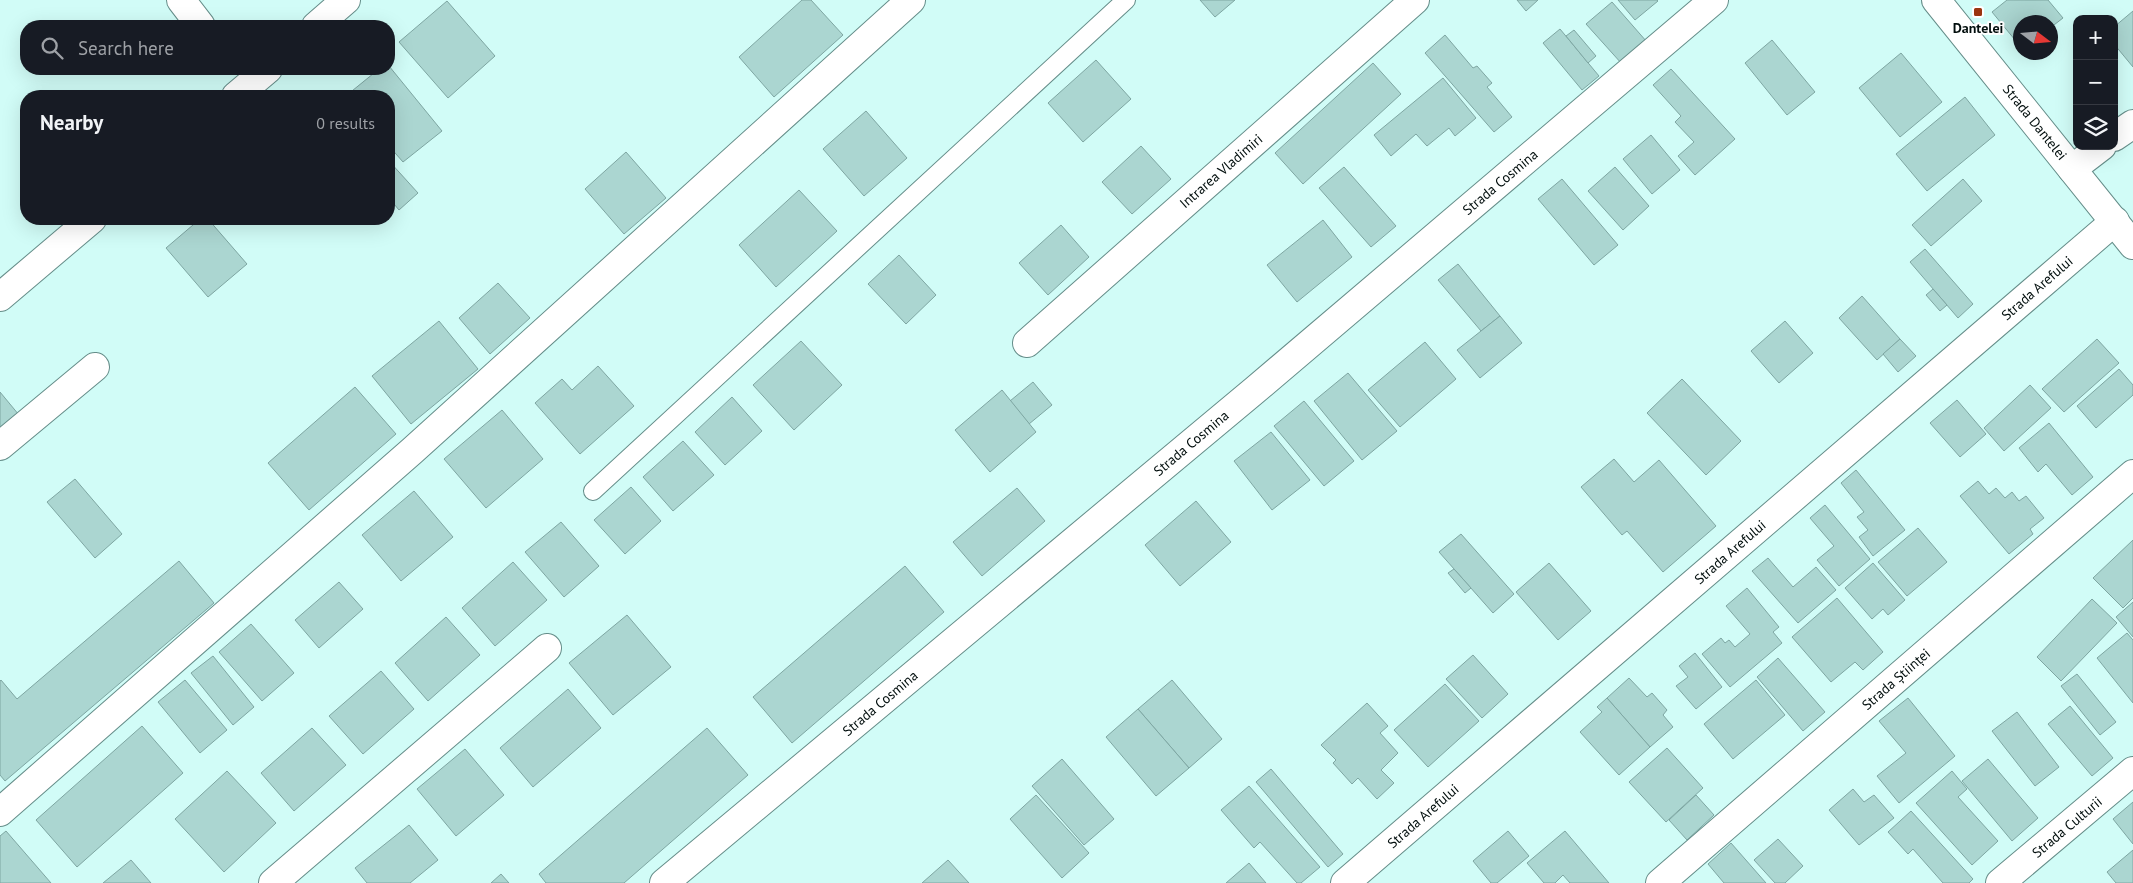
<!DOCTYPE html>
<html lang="en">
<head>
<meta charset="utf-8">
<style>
  :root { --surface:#171b24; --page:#242831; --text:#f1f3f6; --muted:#9ea1a6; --line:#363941 }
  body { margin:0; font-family:"PT Sans",sans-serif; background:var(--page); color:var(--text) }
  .controls { position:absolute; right:15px; top:15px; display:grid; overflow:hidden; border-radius:10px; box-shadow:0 5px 20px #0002 }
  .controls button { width:45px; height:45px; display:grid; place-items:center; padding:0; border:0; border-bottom:1px solid var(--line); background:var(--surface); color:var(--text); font:25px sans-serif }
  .compass { position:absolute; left:2013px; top:15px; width:45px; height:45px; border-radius:50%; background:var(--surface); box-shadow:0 5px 20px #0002; rotate:106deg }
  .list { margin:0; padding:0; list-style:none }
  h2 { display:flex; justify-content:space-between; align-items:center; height:65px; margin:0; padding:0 20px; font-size:21px }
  h2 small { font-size:16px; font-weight:400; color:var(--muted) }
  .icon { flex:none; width:28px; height:28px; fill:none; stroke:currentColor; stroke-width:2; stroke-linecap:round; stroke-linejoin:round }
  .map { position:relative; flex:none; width:2133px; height:883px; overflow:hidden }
  .search { position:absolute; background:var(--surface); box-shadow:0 5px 20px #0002; left:20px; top:20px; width:375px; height:55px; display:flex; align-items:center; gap:12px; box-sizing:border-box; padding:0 18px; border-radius:20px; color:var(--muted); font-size:19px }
  .panel { position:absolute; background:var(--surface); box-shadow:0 5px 20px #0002; left:20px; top:90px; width:375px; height:135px; border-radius:20px }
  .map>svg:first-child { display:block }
  .building { fill:#abd6d1; stroke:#7ea6a2 }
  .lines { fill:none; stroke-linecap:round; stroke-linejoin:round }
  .lane-casing { stroke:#658d89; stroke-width:20 }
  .street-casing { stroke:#658d89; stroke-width:30 }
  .secondary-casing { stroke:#658d89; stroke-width:30 }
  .lane { stroke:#fff; stroke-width:18 }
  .street { stroke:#fff; stroke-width:28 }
  .secondary { stroke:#fff; stroke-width:28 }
  .poi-dot { fill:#9b3510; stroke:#fff; stroke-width:2 }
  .labels { text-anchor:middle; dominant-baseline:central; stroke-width:4; stroke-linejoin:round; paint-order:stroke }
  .poi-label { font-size:14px; font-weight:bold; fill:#020e0d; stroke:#fff }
  .street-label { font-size:14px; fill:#020e0d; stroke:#fff }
</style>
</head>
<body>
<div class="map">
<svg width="2133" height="883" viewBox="0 0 2133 883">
  <rect width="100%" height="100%" fill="#d1fcf7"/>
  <g class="building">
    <path d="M802,0H811L843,35L774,97L739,57Z"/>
    <path d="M1200,0H1235L1215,17Z"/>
    <path d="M1517,0H1538L1526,11Z"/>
    <path d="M1618,0H1657L1658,1L1635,20Z"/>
    <path d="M2007,0H2048L2063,18L2050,28V22H2020V46L1992,12Z"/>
    <path d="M447,1L495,56L448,98L399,42Z"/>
    <path d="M1612,2L1647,42L1622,64L1586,24Z"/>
    <path d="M2133,11V67L2114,44V27Z"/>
    <path d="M1560,29L1599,76L1582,90L1543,43Z"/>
    <path d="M1574,30L1596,56L1588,63L1566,36Z"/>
    <path d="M1445,35L1473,68L1477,66L1492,83L1487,87L1512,117L1494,132L1425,53Z"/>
    <path d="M1772,40L1815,92L1787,115L1745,63Z"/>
    <path d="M1901,53L1942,102L1900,137L1859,88Z"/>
    <path d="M1096,60L1131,99L1083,142L1048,103Z"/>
    <path d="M1373,63L1401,94L1303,184L1275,153Z"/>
    <path d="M389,66L442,131L403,162L389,146V96L347,95L379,69H389Z"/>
    <path d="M1671,69L1735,139L1695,175L1678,156L1694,142L1675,122L1681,116L1653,85Z"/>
    <path d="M1443,78L1476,118L1455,136L1449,128L1427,146L1416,134L1391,156L1374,135Z"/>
    <path d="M1965,97L1995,135L1927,191L1896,154Z"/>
    <path d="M866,111L907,158L864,196L823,149Z"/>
    <path d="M1651,135L1680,170L1652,194L1623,159Z"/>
    <path d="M1141,146L1171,179L1132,214L1102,182Z"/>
    <path d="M626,152L666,198L624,234L585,189Z"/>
    <path d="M389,161L418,193L399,210L389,198Z"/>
    <path d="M1344,167L1396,226L1371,247L1319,188Z"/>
    <path d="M1615,167L1649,206L1623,230L1588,191Z"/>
    <path d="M1562,179L1618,245L1594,265L1538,199Z"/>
    <path d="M1963,179L1982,201L1931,246L1912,225Z"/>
    <path d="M799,190L837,231L776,287L739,245Z"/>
    <path d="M200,219H208L247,264L208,297L166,248Z"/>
    <path d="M1323,220L1352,257L1297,302L1267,265Z"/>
    <path d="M1061,225L1089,257L1048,295L1019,263Z"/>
    <path d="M1925,249L1973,304L1958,318L1910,262Z"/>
    <path d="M899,255L936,295L906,324L868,284Z"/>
    <path d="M1458,264L1500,316L1481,331L1438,280Z"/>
    <path d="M498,283L530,318L490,354L459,318Z"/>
    <path d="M1933,289L1947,305L1940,311L1926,295Z"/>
    <path d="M1862,296L1900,339L1877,360L1839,318Z"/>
    <path d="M1500,316L1522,343L1480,378L1457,350Z"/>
    <path d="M439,321L478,369L411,424L372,376Z"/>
    <path d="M1785,321L1813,353L1779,383L1751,351Z"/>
    <path d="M1900,339L1916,356L1898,372L1883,354Z"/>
    <path d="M2097,339L2119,363L2064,412L2042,389Z"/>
    <path d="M801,341L842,385L794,430L753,385Z"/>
    <path d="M1425,342L1456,379L1400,427L1368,390Z"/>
    <path d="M598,366L634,406L580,454L535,403L562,379L572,390Z"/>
    <path d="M2119,369L2133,385V395L2096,428L2077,406Z"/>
    <path d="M1348,373L1397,431L1362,460L1314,401Z"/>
    <path d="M1682,379L1741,441L1706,475L1647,413Z"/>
    <path d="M1033,382L1052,405L1029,424L1010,401Z"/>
    <path d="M2030,385L2051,408L2004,451L1984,428Z"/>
    <path d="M355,387L396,434L309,510L268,463Z"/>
    <path d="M1002,390L1036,432L990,472L955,430Z"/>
    <path d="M0,392L24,421L0,441Z"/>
    <path d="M732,397L762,431L725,465L695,432Z"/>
    <path d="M1957,400L1986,434L1960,457L1930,423Z"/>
    <path d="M1304,401L1354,461L1324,486L1274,426Z"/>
    <path d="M502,410L543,459L486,508L444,459Z"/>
    <path d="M2049,423L2093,477L2072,495L2046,464L2038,472L2019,448Z"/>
    <path d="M1271,432L1310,480L1272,510L1234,461Z"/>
    <path d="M683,441L714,475L673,511L643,477Z"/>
    <path d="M1614,459L1634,482L1659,460L1716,526L1663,572L1627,531L1622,535L1581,487Z"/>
    <path d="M1856,470L1905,530L1873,556L1859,537L1868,530L1857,517L1864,512L1841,483Z"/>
    <path d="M75,479L122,534L95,558L47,502Z"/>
    <path d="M1978,481L1989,494L1996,488L2005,498L2012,492L2019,501L2026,496L2044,518L2030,529L2033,534L2009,554L1960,496Z"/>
    <path d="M631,487L661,521L625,554L594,520Z"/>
    <path d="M1017,488L1045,521L982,576L953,542Z"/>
    <path d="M414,491L453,537L401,581L362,535Z"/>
    <path d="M1196,501L1231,542L1180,586L1145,545Z"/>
    <path d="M1825,505L1870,559L1839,586L1817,560L1834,546L1810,518Z"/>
    <path d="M561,522L599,566L564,597L525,552Z"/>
    <path d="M1918,528L1947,562L1907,596L1878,562Z"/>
    <path d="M1461,534L1514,594L1493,613L1439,552Z"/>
    <path d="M2133,540V598L2123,608L2093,578Z"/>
    <path d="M1768,558L1793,587L1816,567L1836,590L1798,623L1752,571Z"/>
    <path d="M179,561L214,603L5,781L0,775V681L1,680L17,699Z"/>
    <path d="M513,562L547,600L495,646L462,608Z"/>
    <path d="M1549,563L1591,611L1558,640L1516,592Z"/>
    <path d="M1873,563L1905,600L1888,615L1883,609L1872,619L1845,588Z"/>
    <path d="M905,566L944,612L792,743L753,697Z"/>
    <path d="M1454,569L1471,588L1465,593L1448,573Z"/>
    <path d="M339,582L363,609L319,648L295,620Z"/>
    <path d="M1747,588L1779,627L1773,632L1782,643L1730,687L1702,654L1721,638L1725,643L1729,640L1735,647L1750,634L1726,606Z"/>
    <path d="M1837,598L1883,652L1863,670L1855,662L1831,682L1792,637Z"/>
    <path d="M2092,599L2117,623L2061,681L2037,657Z"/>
    <path d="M2133,602V637L2116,617Z"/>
    <path d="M627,615L671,667L613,715L569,663Z"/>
    <path d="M446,617L480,655L428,701L395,663Z"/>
    <path d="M251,624L294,673L262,701L219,652Z"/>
    <path d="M2127,633L2133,640V703L2097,658Z"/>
    <path d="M1695,653L1722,687L1696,709L1676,686L1688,677L1679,666Z"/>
    <path d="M1473,655L1508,694L1482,718L1446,679Z"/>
    <path d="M213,656L254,707L233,725L191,673Z"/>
    <path d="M1778,658L1825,712L1803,731L1757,677Z"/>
    <path d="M381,671L414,709L363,754L329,716Z"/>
    <path d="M2077,674L2116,722L2100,735L2061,686Z"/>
    <path d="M1629,678L1647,697L1652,693L1667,710L1663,715L1673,727L1650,747L1607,698Z"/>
    <path d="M185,680L227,730L200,753L158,702Z"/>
    <path d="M1172,680L1222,739L1189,768L1138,709Z"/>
    <path d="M1756,680L1785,715L1733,759L1704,724Z"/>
    <path d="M1445,684L1479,721L1428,767L1394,730Z"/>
    <path d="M568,689L601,728L533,787L500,748Z"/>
    <path d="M1607,698L1650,747L1619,775L1580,732L1602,712L1597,707Z"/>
    <path d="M1908,698L1955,756L1899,803L1877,776L1906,753L1879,721Z"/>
    <path d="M1367,703L1388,726L1380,733L1398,753L1381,770L1394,783L1377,799L1358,778L1352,784L1333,763L1336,760L1321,745Z"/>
    <path d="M2070,706L2113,758L2092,776L2048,724Z"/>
    <path d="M1138,709L1189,768L1156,796L1106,737Z"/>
    <path d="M2017,712L2059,767L2035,786L1992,731Z"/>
    <path d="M142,726L183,773L77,867L36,820Z"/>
    <path d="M312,728L346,765L294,811L261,773Z"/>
    <path d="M707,728L748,775L624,883H546L539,874Z"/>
    <path d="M1667,748L1703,788L1666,822L1629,782Z"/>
    <path d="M465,749L504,795L456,836L417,789Z"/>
    <path d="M1062,759L1114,819L1084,845L1032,786Z"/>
    <path d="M1988,759L2038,818L2012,841L1962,781Z"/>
    <path d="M1271,769L1343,854L1328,867L1256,782Z"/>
    <path d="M227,771L276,823L224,872L175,819Z"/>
    <path d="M1952,771L1967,789L1958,797L1998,841L1972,865L1916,803Z"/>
    <path d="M1249,786L1320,867L1301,883H1297L1260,842L1254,848L1221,810Z"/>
    <path d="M1853,789L1864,802L1874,795L1894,818L1859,845L1829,810Z"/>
    <path d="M1036,795L1089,853L1062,878L1010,819Z"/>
    <path d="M1696,795L1714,815L1687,840L1669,820Z"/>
    <path d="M2133,802V844L2113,819Z"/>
    <path d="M1911,811L1973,879L1969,883H1943L1913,849L1908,854L1888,832Z"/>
    <path d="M409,825L438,860L410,883H367L355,868Z"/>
    <path d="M6,831L51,883H0V836Z"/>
    <path d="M1508,831L1529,856L1497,883H1491L1473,861Z"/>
    <path d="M1565,831L1609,883H1570L1563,875L1555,883H1544L1527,863Z"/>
    <path d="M1778,839L1803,866L1785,883H1775L1754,860Z"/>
    <path d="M1731,843L1766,883H1724L1708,864Z"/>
    <path d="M2133,850V883H2116L2107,872Z"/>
    <path d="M131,860L151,883H103Z"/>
    <path d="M948,860L969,883H922Z"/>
    <path d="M1249,863L1266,883H1226Z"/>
    <path d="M501,874L509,883H491Z"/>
  </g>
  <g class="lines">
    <defs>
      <path id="lane" d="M593,491L1126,0"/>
      <g id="street">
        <path d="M181,0L201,26"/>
        <path d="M316,26L346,0"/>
        <path d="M236,96L268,69"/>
        <path d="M2114,137L2133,124"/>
        <path d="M2072,169L2102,146"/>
        <path d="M0,297L92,219"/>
        <path d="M1027,343L1415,0"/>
        <path d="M0,446L95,367"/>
        <path d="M0,812L412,451L911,0"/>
        <path d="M273,883L547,648"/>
        <path d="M664,883L1255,390L1714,0"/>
        <path d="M1345,883L2115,221"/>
        <path d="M1660,883L2133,474"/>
        <path d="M2000,883L2133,771"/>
      </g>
      <path id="secondary" d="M1936,0L2133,245"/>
    </defs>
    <use href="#lane" class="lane-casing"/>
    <use href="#street" class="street-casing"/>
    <use href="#secondary" class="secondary-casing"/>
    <use href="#lane" class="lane"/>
    <use href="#street" class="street"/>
    <use href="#secondary" class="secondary"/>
  </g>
  <rect class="poi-dot" x="1973" y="7" width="10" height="10" rx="2.5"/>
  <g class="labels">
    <g class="poi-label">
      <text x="1978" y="28">Dantelei</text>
    </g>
    <g class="street-label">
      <text transform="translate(2035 122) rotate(51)">Strada Dantelei</text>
      <text transform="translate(1221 171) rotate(-41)">Intrarea Vladimiri</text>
      <text transform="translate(1500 182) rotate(-40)">Strada Cosmina</text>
      <text transform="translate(2037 288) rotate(-41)">Strada Arefului</text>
      <text transform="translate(1191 443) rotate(-40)">Strada Cosmina</text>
      <text transform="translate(1730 552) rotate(-41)">Strada Arefului</text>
      <text transform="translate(1896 679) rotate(-41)">Strada Științei</text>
      <text transform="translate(880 703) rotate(-40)">Strada Cosmina</text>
      <text transform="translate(1423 816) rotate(-41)">Strada Arefului</text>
      <text transform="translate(2067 827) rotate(-40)">Strada Culturii</text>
    </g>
  </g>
</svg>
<div class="controls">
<button>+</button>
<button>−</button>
<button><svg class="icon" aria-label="layers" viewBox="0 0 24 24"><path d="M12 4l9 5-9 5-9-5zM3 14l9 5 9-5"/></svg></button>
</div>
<svg class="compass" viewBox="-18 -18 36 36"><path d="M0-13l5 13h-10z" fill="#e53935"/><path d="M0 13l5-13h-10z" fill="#9ea1a6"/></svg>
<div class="search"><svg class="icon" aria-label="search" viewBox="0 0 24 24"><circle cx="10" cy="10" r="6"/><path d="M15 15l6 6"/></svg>Search here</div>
<section class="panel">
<h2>Nearby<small>0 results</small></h2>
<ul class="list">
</ul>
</section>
</div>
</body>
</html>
